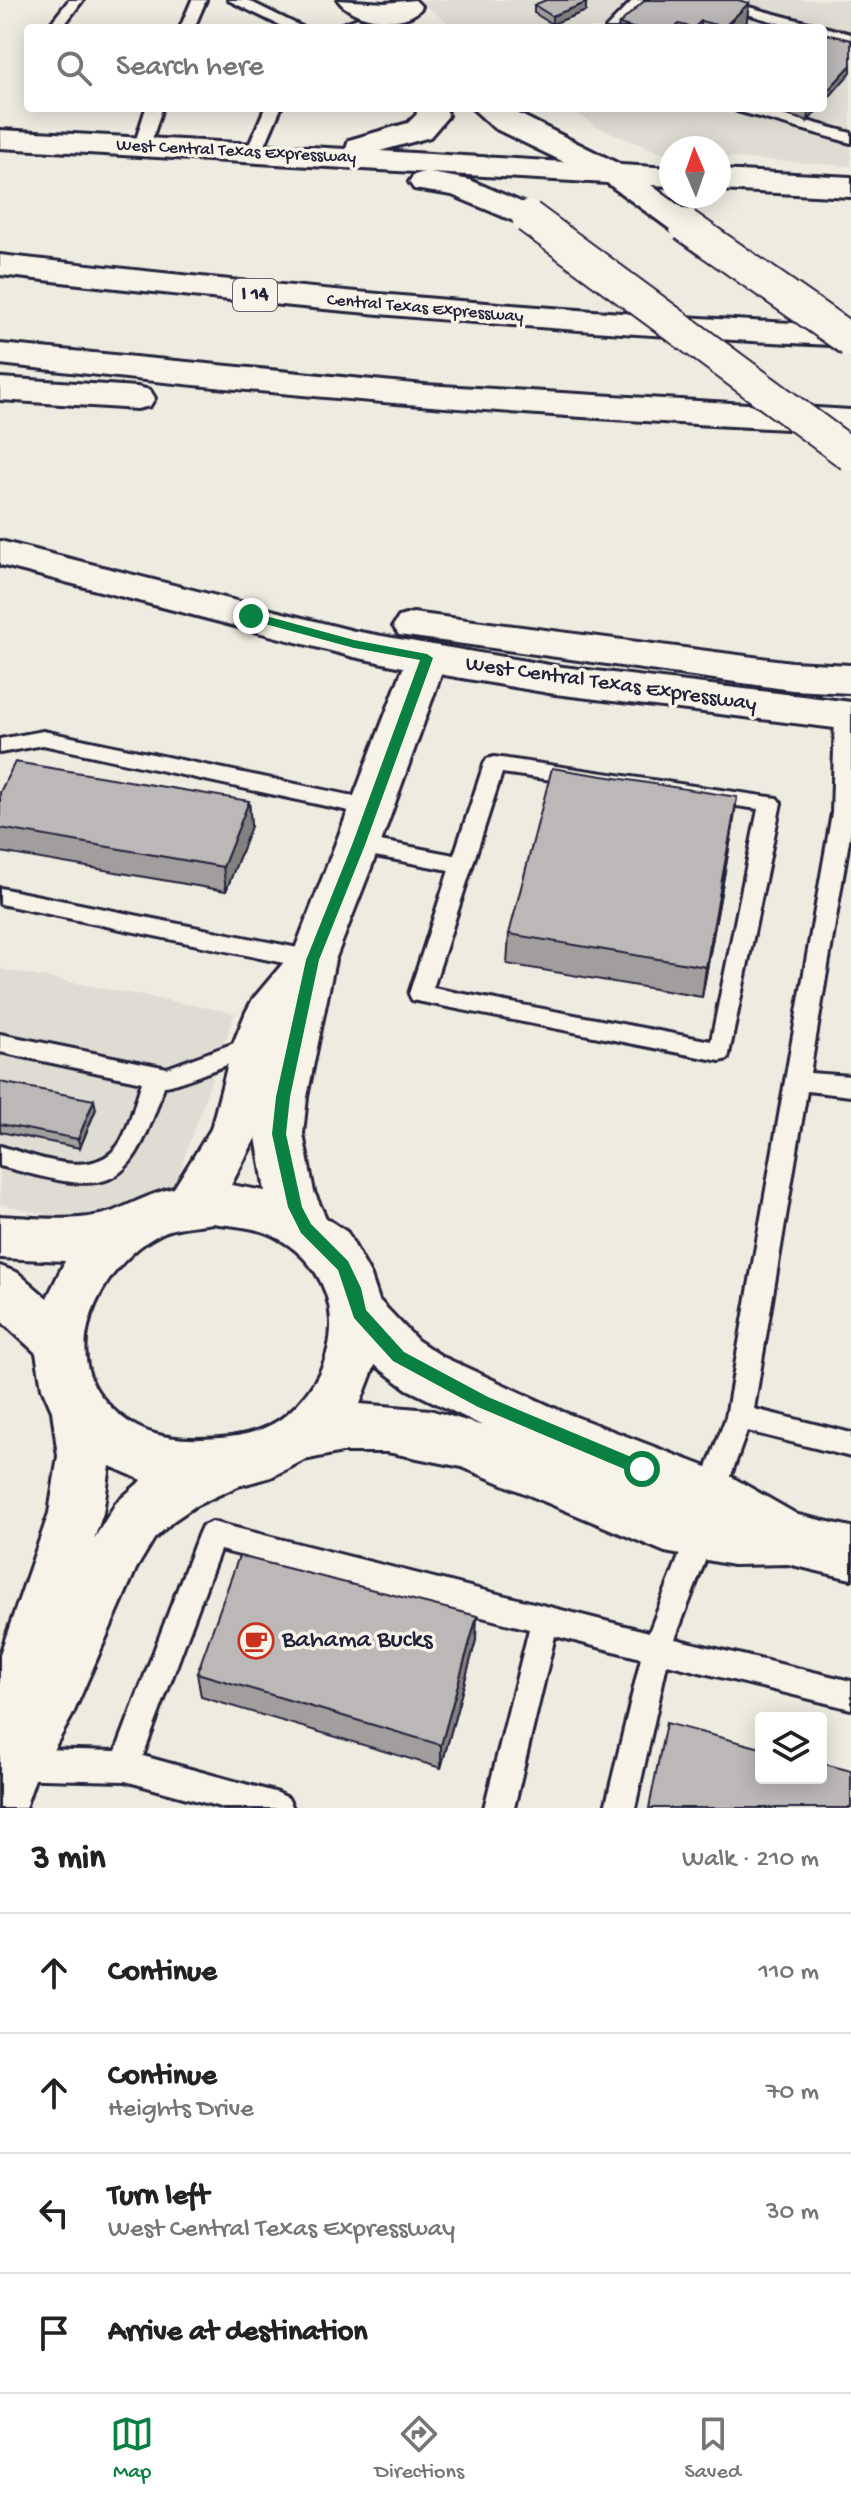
<!DOCTYPE html>
<html lang="en">
<head>
<meta charset="utf-8">
<style>
  :root { --surface:#fff; --page:#f6f6f6; --text:#222; --muted:#767676; --line:#e0e0e0; --accent:#0b8043 }
  body { margin:0; font-family:"Gochi Hand",sans-serif; background:var(--page); color:var(--text) }
  .controls { position:absolute; right:24px; bottom:24px; display:grid; overflow:hidden; border-radius:8px; box-shadow:0 4px 20px #0003 }
  .controls button { width:72px; height:72px; display:grid; place-items:center; padding:0; border:0; border-bottom:2px solid var(--line); background:var(--surface); color:var(--text); font:40px sans-serif }
  .compass { position:absolute; left:659px; top:136px; width:72px; height:72px; border-radius:50%; background:var(--surface); box-shadow:0 4px 20px #0003; rotate:358deg }
  .stop { position:absolute; width:24px; height:24px; margin:-18px; border:6px solid #0b8043; border-radius:50%; background:#fff }
  .stop.end { background:#0b8043; border-color:#fff; box-shadow:0 2px 8px #0008 }
  .list { margin:0; padding:0; list-style:none }
  h2 { display:flex; justify-content:space-between; align-items:center; height:104px; margin:0; padding:0 32px; font-size:34px }
  h2 small { font-size:26px; font-weight:400; color:var(--muted) }
  .list li { display:grid; grid-template-columns:52px 1fr auto; gap:24px; align-items:center; box-sizing:border-box; height:120px; padding:0 32px; border-top:2px solid var(--line) }
  .list b { display:block; font-size:30px; white-space:nowrap }
  .list p { margin:0; font-size:26px; white-space:nowrap; color:var(--muted) }
  .list em { font-size:26px; font-style:normal; color:var(--muted) }
  .icon { flex:none; width:44px; height:44px; fill:none; stroke:currentColor; stroke-width:2; stroke-linecap:round; stroke-linejoin:round }
  .map { position:relative; flex:none; width:851px; height:1808px; overflow:hidden }
  .search { position:absolute; background:var(--surface); box-shadow:0 4px 20px #0003; left:24px; right:24px; top:24px; height:88px; display:flex; align-items:center; gap:20px; box-sizing:border-box; padding:0 28px; border-radius:8px; color:var(--muted); font-size:30px }
  .sheet { height:584px; background:var(--surface) }
  nav { display:flex; justify-content:space-around; align-items:center; box-sizing:border-box; height:112px; border-top:2px solid var(--line); background:var(--surface); font-size:22px; color:var(--muted) }
  nav a { display:grid; justify-items:center; gap:4px }
  nav .on { color:var(--accent) }
  .map>svg:first-child { display:block }
  .built { fill:#dfdcd4 }
  .lines { fill:none; stroke-linecap:round; stroke-linejoin:round }
  .lane-casing { stroke:#22223b; stroke-width:6 }
  .street-casing { stroke:#22223b; stroke-width:6 }
  .secondary-casing { stroke:#22223b; stroke-width:6 }
  .highway-casing { stroke:#22223b; stroke-width:6 }
  .lane { fill:#f7f3e8; fill-rule:evenodd }
  .street { fill:#f7f3e8; fill-rule:evenodd }
  .secondary { fill:#f7f3e8; fill-rule:evenodd }
  .highway { fill:#f7f3e8; fill-rule:evenodd }
  .secondary-bridge-casing { stroke:#22223b; stroke-width:36; stroke-linecap:butt }
  .secondary-bridge { stroke:#f7f3e8; stroke-width:32 }
  .wall { fill:#a19e9d; stroke:#22223b; stroke-width:2 }
  .shaded-wall { fill:#838180; stroke:#22223b; stroke-width:2 }
  .building { fill:#bbb8b7; stroke:#22223b; stroke-width:2 }
  .route { fill:#0b8043 }
  .labels { text-anchor:middle; dominant-baseline:central; stroke-width:7; stroke-linejoin:round; paint-order:stroke }
  .far-street-label { font-size:18px; fill:#22223b; stroke:#f7f3e8 }
  .shield { fill:#f7f3e8; stroke:#62616f; stroke-width:2 }
  .shield-label { font-size:20px; font-weight:bold; fill:#22223b }
  .street-label { font-size:22px; fill:#22223b; stroke:#f7f3e8 }
  .near-poi-label { font-size:26px; fill:#22223b; stroke:#f7f3e8; text-anchor:start }
</style>
</head>
<body>
<div class="map">
<svg width="851" height="1808" viewBox="0 0 851 1808">
  <rect width="100%" height="100%" fill="#eeebe1"/>
  <filter id="ink" filterUnits="userSpaceOnUse"><feTurbulence type="fractalNoise" baseFrequency=".0125" numOctaves="2"/><feDisplacementMap in="SourceGraphic" scale="16" xChannelSelector="R" yChannelSelector="G"/><feConvolveMatrix kernelMatrix="1 2 1 2 8 2 1 2 1" color-interpolation-filters="sRGB"/></filter>
  <g filter="url(#ink)">
    <g class="built">
      <path d="M417,0H851V166L719,157V148H671V153L659,152L595,126L570,108H823V28H456Z"/>
      <path d="M0,969L235,1013L175,1184L121,1210L80,1222L0,1204Z"/>
    </g>
    <g class="lines">
      <defs>
        <g id="lane">
          <path d="M69,0H83L62,28H47Z"/>
          <path d="M192,0H206L194,28H180Z"/>
          <path d="M228,0H247L304,28H285Z"/>
          <path d="M633,0H648L621,28H606Z"/>
          <path d="M698,0H722L851,34V42L823,35V28H796Z"/>
          <path d="M358,18L365,22L363,25L331,28Z"/>
          <path d="M146,108H162L150,146L142,151L134,146Z"/>
          <path d="M265,108H281L262,152L254,157L248,155L246,152Z"/>
          <path d="M734,108H759L851,133V143L737,111Z"/>
          <path d="M845,709L851,711V829L810,1073L851,1076V1096L807,1091L754,1409L851,1433V1457L747,1431L721,1503L711,1507L701,1503L697,1494L726,1417L832,813L835,716L838,711Z"/>
          <path d="M43,731L372,800L379,803L383,808L379,813L372,816L43,745L0,753V739Z"/>
          <path d="M494,757L777,798L781,803L728,1059L720,1061L412,1000L409,994L449,870L359,853L351,851L348,845L351,839L359,837L454,855L484,764L487,759ZM502,773L758,809L711,1041L433,988Z"/>
          <path d="M0,888L313,951L321,954L324,960L321,966L313,969L0,904Z"/>
          <path d="M0,1034L167,1068L256,1035L264,1037L268,1044L264,1051C247,1056 175,1087 164,1086C128,1199 107,1194 0,1166V1146C36,1156 96,1183 121,1141C131,1123 135,1101 142,1082L0,1052Z"/>
          <path d="M212,1522L649,1632L691,1526L701,1522L711,1526L715,1535L675,1639L851,1681V1709L667,1664L635,1808H605L641,1658L555,1636L514,1808H484L529,1629L220,1550L143,1756L278,1793L288,1798L293,1808H224L125,1781L0,1778V1748L116,1751L198,1535L202,1526Z"/>
        </g>
        <path id="street" d="M427,644L441,648L447,658L380,845L335,960L307,1097L303,1134L314,1192L326,1218L347,1232L371,1276L379,1300L417,1340L443,1357L563,1412L730,1476L798,1515L851,1527V1579L788,1564L733,1565L665,1552L462,1467L387,1452H342L304,1460L271,1477L238,1486L195,1506L173,1521L154,1539L136,1569L72,1716L52,1752L38,1770L25,1808H0V1654L49,1513L58,1456L52,1411L42,1388L36,1353L0,1320V1266L18,1273L47,1298L65,1261L0,1258V1216C34,1218 81,1223 114,1211C134,1203 152,1193 174,1188L211,1129L233,1044L246,1012L253,999L295,949L407,658L413,648ZM256,1137L265,1191L231,1185ZM213,1223C231,1226 256,1227 272,1235C348,1273 348,1362 287,1414C269,1430 243,1436 220,1438C172,1442 133,1437 101,1396C60,1343 107,1260 160,1234C175,1226 196,1226 213,1223ZM375,1365L407,1389L483,1426L430,1410L360,1404ZM110,1466L142,1480L116,1503L94,1539L103,1513Z"/>
        <g id="secondary">
          <path d="M338,0L385,3L415,0L422,7C406,30 352,21 338,0Z"/>
          <path d="M416,108H446L448,116L430,137L380,151L564,162L494,128L472,108H507L621,165L671,168V186L651,185L696,218L701,225L696,232L685,235L674,232L607,183L0,148V130L346,149L349,140L408,123L417,114Z"/>
          <path d="M719,170L851,177V197L719,190Z"/>
          <path d="M425,172L470,180L539,210L544,217L539,224L528,227L452,195L414,189L409,182L414,175Z"/>
          <path d="M0,541L354,631L427,644L555,666L851,702V730L555,694L427,672L354,657L0,565Z"/>
          <path d="M413,613L792,662L851,665V693L792,690L399,635L393,626L399,617Z"/>
        </g>
        <g id="highway">
          <path d="M0,255C283,288 566,313 851,326V346C566,333 283,308 0,275Z"/>
          <path d="M0,344L425,385L851,410V432C566,419 283,397 0,364Z"/>
          <path d="M0,378L137,387L150,390L155,398L150,406L137,409L0,400Z"/>
        </g>
      </defs>
      <use href="#lane" class="lane-casing"/>
      <use href="#street" class="street-casing"/>
      <use href="#secondary" class="secondary-casing"/>
      <use href="#highway" class="highway-casing"/>
      <use href="#lane" class="lane"/>
      <use href="#street" class="street"/>
      <use href="#secondary" class="secondary"/>
      <use href="#highway" class="highway"/>
      <defs>
        <g id="secondary-bridge">
          <path d="M528,217L851,455"/>
          <path d="M685,225L851,341"/>
        </g>
      </defs>
      <use href="#secondary-bridge" class="secondary-bridge-casing"/>
      <use href="#secondary-bridge" class="secondary-bridge"/>
    </g>
    <g class="wall">
      <path d="M586,3V11L552,24L534,13V5Z"/>
      <path d="M749,3L746,26L745,28H618L619,24Z"/>
      <path d="M760,108H819L808,121Z"/>
      <path d="M0,792L249,801L251,826L226,891L0,852Z"/>
      <path d="M733,827L702,997L507,964L509,934Z"/>
      <path d="M0,1082L96,1109L80,1148L0,1132Z"/>
      <path d="M476,1640L441,1768L201,1697L197,1673Z"/>
    </g>
    <g class="shaded-wall">
      <path d="M586,3V11L552,24V16Z"/>
      <path d="M749,3L746,26L745,28H724Z"/>
      <path d="M701,21V28H694Z"/>
      <path d="M851,65V72L823,104V96Z"/>
      <path d="M813,108H819L808,121L809,113Z"/>
      <path d="M737,797L733,827L702,997L706,967Z"/>
      <path d="M249,801L251,826L226,891L223,867Z"/>
      <path d="M94,1100L96,1109L80,1148L78,1139Z"/>
      <path d="M477,1616L476,1640L441,1768V1745Z"/>
    </g>
    <g class="building">
      <path d="M546,0H582L586,3L552,16L534,5Z"/>
      <path d="M645,0H738L749,3L724,27L701,21L694,28L679,24L675,28H633L619,24Z"/>
      <path d="M823,33L851,40V65L823,96Z"/>
      <path d="M793,108H813L809,113Z"/>
      <path d="M15,762L249,801L223,867L0,828V792Z"/>
      <path d="M552,768L737,797L706,967L509,934Z"/>
      <path d="M0,1082L94,1100L78,1139L0,1124Z"/>
      <path d="M239,1556L477,1616L441,1745L197,1673Z"/>
      <path d="M666,1723L761,1748V1778H821V1763L851,1771V1808H649Z"/>
    </g>
  </g>
  <path class="route" d="M251,612L354,640L427,654L433,658L365,845L319,960L290,1097L286,1134L302,1207L311,1224L348,1261L361,1288L366,1310L404,1352L488,1397L648,1464V1474H636L478,1407L393,1361L354,1318L338,1270L301,1233L288,1207L272,1134L276,1097L306,960L352,845L420,660L354,648L247,619L245,616Z"/>
  <defs>
    <symbol id="cafe-ring" viewBox="-11 -11 22 22"><circle r="9.5" fill="#f7f3e8" stroke="#c8321e" stroke-width="1.5"/><path d="M-5.5-4.5H6V0H3Q3 3.5 0 3.5H-2.5Q-5.5 3.5-5.5 0ZM3-3.2v2h1.7v-2ZM-6 4.5H4V6H-6Z" fill="#c8321e"/></symbol>
  </defs>
  <g fill-rule="evenodd">
    <use href="#cafe-ring" x="236" y="1621" width="40" height="40"/>
  </g>
  <g class="labels">
    <g class="far-street-label">
      <text transform="translate(236 152) rotate(3)">West Central Texas Expressway</text>
      <text transform="translate(425 309) rotate(5)">Central Texas Expressway</text>
    </g>
    <rect class="shield" x="233" y="279" width="44" height="32" rx="6"/>
    <g class="shield-label">
      <text x="255" y="295">I 14</text>
    </g>
    <g class="street-label">
      <text transform="translate(611 685) rotate(8)">West Central Texas Expressway</text>
    </g>
    <g class="near-poi-label">
      <text x="282" y="1641">Bahama Bucks</text>
    </g>
  </g>
</svg>
<div class="controls">
<button><svg class="icon" aria-label="layers" viewBox="0 0 24 24"><path d="M12 4l9 5-9 5-9-5zM3 14l9 5 9-5"/></svg></button>
</div>
<svg class="compass" viewBox="-18 -18 36 36"><path d="M0-13l5 13h-10z" fill="#e53935"/><path d="M0 13l5-13h-10z" fill="#767676"/></svg>
<div class="stop" style="left:642px;top:1469px"></div>
<div class="stop end" style="left:251px;top:616px"></div>
<div class="search"><svg class="icon" aria-label="search" viewBox="0 0 24 24"><circle cx="10" cy="10" r="6"/><path d="M15 15l6 6"/></svg>Search here</div>
</div>
<section class="sheet">
<h2>3 min<small>Walk · 210 m</small></h2>
<ul class="list">
<li><svg class="icon" aria-label="ahead" viewBox="0 0 24 24"><path d="M12 20V5M6 11l6-6 6 6"/></svg><div><b>Continue</b></div><em>110 m</em></li>
<li><svg class="icon" aria-label="ahead" viewBox="0 0 24 24"><path d="M12 20V5M6 11l6-6 6 6"/></svg><div><b>Continue</b><p>Heights Drive</p></div><em>70 m</em></li>
<li><svg class="icon" aria-label="left" viewBox="0 0 24 24"><path d="M17 20v-9H6M10 6l-5 5 5 5"/></svg><div><b>Turn left</b><p>West Central Texas Expressway</p></div><em>30 m</em></li>
<li><svg class="icon" aria-label="arrive" viewBox="0 0 24 24"><path d="M6 21V4h12l-3 4 3 4H6"/></svg><div><b>Arrive at destination</b></div></li>
</ul>
</section>
<nav>
<a class="on"><svg class="icon" aria-label="map" viewBox="0 0 24 24"><path d="M3 6l6-2 6 2 6-2v14l-6 2-6-2-6 2zM9 4v14M15 6v14"/></svg>Map</a>
<a><svg class="icon" aria-label="directions" viewBox="0 0 24 24"><path d="M12 3l9 9-9 9-9-9zM9 14v-3h6M13 9l2 2-2 2"/></svg>Directions</a>
<a><svg class="icon" aria-label="saved" viewBox="0 0 24 24"><path d="M7 4h10v16l-5-4-5 4z"/></svg>Saved</a>
</nav>
</body>
</html>
